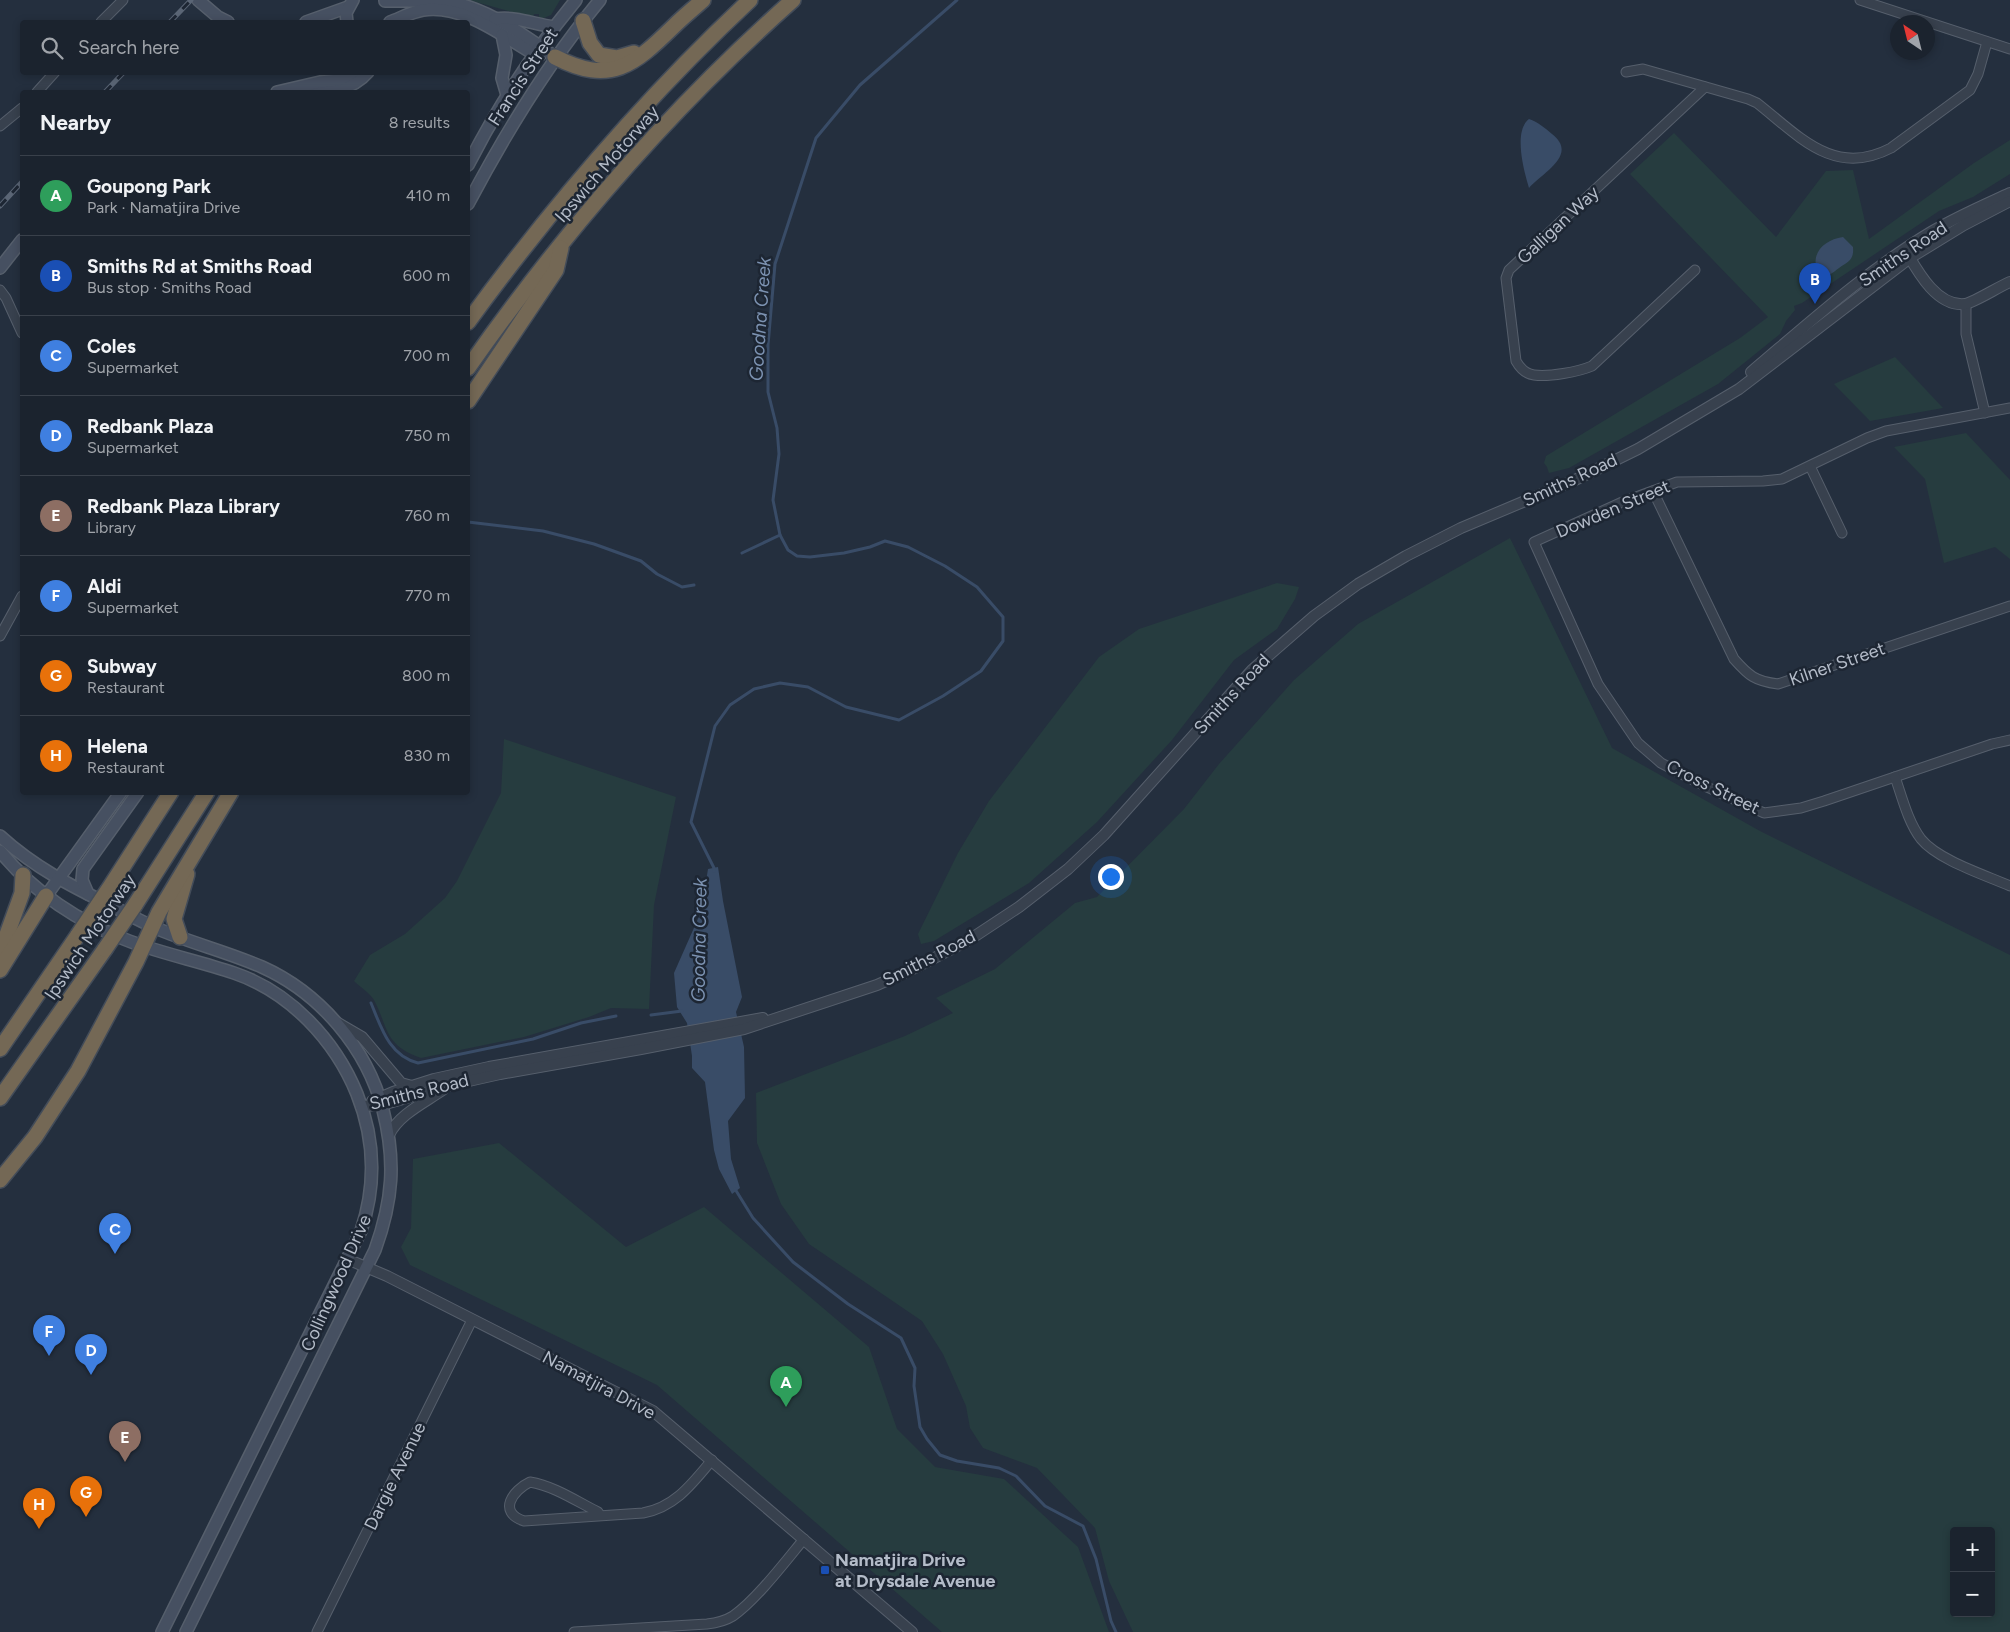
<!DOCTYPE html>
<html lang="en">
<head>
<meta charset="utf-8">
<style>
  :root { --surface:#1b232e; --page:#282f3a; --text:#f1f3f6; --muted:#a0a4aa; --line:#39404a; --accent:#b45309 }
  body { margin:0; font-family:Figtree,sans-serif; background:var(--page); color:var(--text) }
  .controls { position:absolute; right:15px; bottom:15px; display:grid; overflow:hidden; border-radius:5px; box-shadow:0 2px 8px #0003 }
  .controls button { width:45px; height:45px; display:grid; place-items:center; padding:0; border:0; border-bottom:1px solid var(--line); background:var(--surface); color:var(--text); font:25px sans-serif }
  .compass { position:absolute; left:1890px; top:15px; width:45px; height:45px; border-radius:50%; background:var(--surface); box-shadow:0 2px 8px #0003; rotate:325deg }
  .you { position:absolute; left:1110px; top:876px; width:18px; height:18px; margin:-12px; border:4px solid #fff; border-radius:50%; background:#1a73e8; box-shadow:0 0 0 8px #1a73e833 }
  .badge { display:grid; place-items:center; width:32px; height:32px; border-radius:50%; background:var(--accent); color:#fff; font-size:16px; font-weight:700 }
  .pin { position:absolute; translate:-50% -41px; filter:drop-shadow(0 1px 2px #0008) }
  .pin::after { content:''; position:absolute; top:26px; width:18px; height:15px; background:inherit; clip-path:polygon(0 0,100% 0,50% 100%) }
  .list { margin:0; padding:0; list-style:none }
  h2 { display:flex; justify-content:space-between; align-items:center; height:65px; margin:0; padding:0 20px; font-size:21px }
  h2 small { font-size:16px; font-weight:400; color:var(--muted) }
  .list li { display:grid; grid-template-columns:32px 1fr auto; gap:15px; align-items:center; box-sizing:border-box; height:80px; padding:0 20px; border-top:1px solid var(--line) }
  .list b { display:block; font-size:19px; white-space:nowrap }
  .list p { margin:0; font-size:16px; white-space:nowrap; color:var(--muted) }
  .list em { font-size:16px; font-style:normal; color:var(--muted) }
  .icon { flex:none; width:28px; height:28px; fill:none; stroke:currentColor; stroke-width:2; stroke-linecap:round; stroke-linejoin:round }
  .map { position:relative; flex:none; width:2010px; height:1632px; overflow:hidden }
  .search { position:absolute; background:var(--surface); box-shadow:0 2px 8px #0003; left:20px; top:20px; width:450px; height:55px; display:flex; align-items:center; gap:12px; box-sizing:border-box; padding:0 18px; border-radius:5px; color:var(--muted); font-size:19px }
  .panel { position:absolute; background:var(--surface); box-shadow:0 2px 8px #0003; left:20px; top:90px; width:450px; height:705px; border-radius:5px }
  .map>svg:first-child { display:block }
  .green { fill:#263c3f; fill-rule:evenodd }
  .water { fill:#394c67 }
  .lines { fill:none; stroke-linecap:round; stroke-linejoin:round }
  .stream { stroke:#394c67; stroke-width:3 }
  .minor-casing { stroke:#565f6c; stroke-width:11 }
  .tertiary-casing { stroke:#565f6c; stroke-width:12 }
  .secondary-casing { stroke:#565f6c; stroke-width:14 }
  .motorway-casing { stroke:#434c59; stroke-width:18 }
  .minor { stroke:#38414e; stroke-width:9 }
  .tertiary { stroke:#38414e; stroke-width:10 }
  .secondary { stroke:#465061; stroke-width:11 }
  .motorway { stroke:#746855; stroke-width:15 }
  .rail-casing { stroke:#5a6575; stroke-width:5 }
  .rail { stroke:#1d2633; stroke-width:3; stroke-dasharray:9; stroke-linecap:butt }
  .motorway-bridge-casing { stroke:#434c59; stroke-width:18; stroke-linecap:butt }
  .motorway-bridge { stroke:#746855; stroke-width:15 }
  .transit-dot { fill:#1a4fb4; stroke:#1d2633; stroke-width:2 }
  .labels { text-anchor:middle; dominant-baseline:central; stroke-width:5; stroke-linejoin:round; paint-order:stroke }
  .street-label { font-size:18px; fill:#b4bcc9; stroke:#1d2633 }
  .poi-label { font-size:18px; font-weight:bold; fill:#b4bcc9; stroke:#1d2633; text-anchor:start }
  .water-label { font-size:19px; font-style:italic; fill:#7c92b1; stroke:#1d2633 }
</style>
</head>
<body>
<div class="map">
<svg width="2010" height="1632" viewBox="0 0 2010 1632">
  <rect width="100%" height="100%" fill="#242f3e"/>
  <g class="green">
    <path d="M469,0H560L551,15L539,20V14H534L533,18Z"/>
    <path d="M1674,133L1776,237L1826,171L1853,170L1869,239L1974,163L2010,140V174L1973,197L1939,211L1802,303L1794,306L1795,310L1786,321L1780,334L1718,384L1569,468L1549,473L1547,467L1544,463L1546,456L1740,338L1768,317L1630,174Z"/>
    <path d="M1895,357L1943,408L1870,421L1834,384Z"/>
    <path d="M1966,433L2010,480V559L1995,547L1944,563L1925,479L1894,447Z"/>
    <path d="M1510,538L1612,748L1760,831L2010,955V1632H1133L1109,1581L1095,1528L1037,1468L983,1448L970,1428L966,1406L943,1354L922,1321L809,1244L781,1204L757,1143L756,1093L905,1036L953,1013L936,998L995,969L1075,903L1097,897L1184,809L1219,764L1294,680L1358,624ZM1954,1531H1991V1613H1954Z"/>
    <path d="M1277,583L1299,587L1295,599L1277,629L1234,660L1172,740L1097,822L1029,883L934,941L921,944L918,934L958,853L989,801L1099,657L1139,629Z"/>
    <path d="M504,739L676,797L654,905L649,1009L611,1008L589,1017L524,1037L421,1058C384,1045 389,1029 374,1000C370,993 360,987 354,981L370,955L405,934L445,898L457,881L501,793Z"/>
    <path d="M499,1143L626,1247L704,1207L869,1347L897,1429L935,1467L1004,1479L1078,1547L1109,1632H942L657,1385L410,1265L401,1247L411,1228L413,1159Z"/>
  </g>
  <g class="water">
    <path d="M1529,119C1538,122 1545,128 1552,134C1579,155 1542,173 1529,188C1524,171 1513,131 1529,119Z"/>
    <path d="M1843,237L1853,247C1854,260 1849,261 1839,268C1832,273 1830,276 1821,277C1807,257 1822,240 1843,237Z"/>
    <path d="M718,867L723,901L742,997L736,1012L744,1047L745,1098L728,1121L731,1159L740,1188L732,1194L719,1169L714,1150L705,1082L692,1068V1056L687,1023L677,1007L674,973L701,912L708,869Z"/>
  </g>
  <g class="lines">
    <g class="stream">
      <path d="M468,522L543,531L594,544L641,561L657,574L682,587L694,585"/>
      <path d="M742,553L780,535"/>
      <path d="M714,871V868L691,822L715,726L730,705L754,689L780,683L808,687L846,707L899,720L943,696L981,671L1003,641V617L977,587L945,566L908,547L885,541L870,547L844,553L810,557L797,556L788,550L780,535L773,500L779,454L777,428L768,392V345L775,264L816,138L860,85L957,0"/>
      <path d="M371,1003C381,1027 389,1056 418,1063L533,1039L581,1023L616,1016"/>
      <path d="M651,1015L682,1011"/>
      <path d="M735,1189L753,1218L793,1262L848,1304L901,1338L915,1368L914,1386L920,1427L927,1439L940,1455L957,1461L999,1468L1016,1476L1045,1506L1083,1526L1096,1559L1111,1621L1116,1632"/>
    </g>
    <defs>
      <g id="minor">
        <path d="M1860,0L2010,49"/>
        <path d="M101,22L123,0"/>
        <path d="M1626,72L1643,69L1748,99L1757,103C1799,136 1834,178 1891,148L1970,90L1978,74L1987,42"/>
        <path d="M37,92L55,72"/>
        <path d="M0,126L22,108"/>
        <path d="M1695,270L1592,366C1578,372 1549,377 1534,375C1525,374 1520,368 1516,361L1506,278L1509,270L1705,87"/>
        <path d="M0,290L6,298L22,333"/>
        <path d="M1966,304V334L1985,413"/>
        <path d="M2010,408L1886,431L1867,438L1782,479L1763,481L1677,482L1620,503L1534,542L1598,684L1638,743L1661,763L1707,787L1764,813L1801,808L1824,801L1992,744L2010,740"/>
        <path d="M1810,466L1842,533"/>
        <path d="M1653,491L1734,659C1749,676 1755,681 1778,684L2010,606"/>
        <path d="M0,636L22,596"/>
        <path d="M1895,777C1902,797 1908,822 1921,839C1938,860 1985,875 2010,886"/>
        <path d="M600,1515L598,1512C576,1501 554,1486 530,1482C513,1490 497,1512 524,1521L643,1513C675,1507 692,1484 712,1460"/>
        <path d="M317,1632L472,1320"/>
        <path d="M574,1632L707,1624C716,1623 725,1621 733,1616C756,1600 785,1562 804,1539"/>
      </g>
      <g id="tertiary">
        <path d="M1907,253C1919,274 1938,307 1965,304C1973,303 2000,286 2010,282"/>
        <path d="M1751,372C1809,323 1866,271 1931,232C1956,217 1984,205 2010,193"/>
        <path d="M338,1023L362,1037L401,1083L412,1086"/>
        <path d="M372,1101L393,1092L434,1079L489,1067L763,1018"/>
        <path d="M361,1106L382,1105L451,1085L500,1074L641,1049L744,1029L877,985L917,967L969,940L1019,907L1068,869L1104,835L1252,670L1314,616L1358,584L1406,556L1461,528L1575,480L1638,449L1739,389L1910,258L1964,225L2010,201"/>
        <path d="M389,1135C399,1114 426,1102 444,1089"/>
        <path d="M347,1259L387,1276L653,1411L912,1632"/>
      </g>
      <g id="secondary">
        <path d="M198,0L218,17L228,22"/>
        <path d="M385,1C408,1 431,0 454,3C488,9 527,37 555,57"/>
        <path d="M495,19C516,16 533,24 554,27"/>
        <path d="M306,22L348,7"/>
        <path d="M347,22L346,13L353,0"/>
        <path d="M390,22C401,18 411,12 423,10C463,4 501,35 534,54L540,55"/>
        <path d="M502,35L506,55L502,78L507,95"/>
        <path d="M303,90C327,92 351,92 368,72"/>
        <path d="M277,92L320,82L339,80L353,72"/>
        <path d="M468,165C498,106 534,51 576,0"/>
        <path d="M468,204C506,132 548,63 600,0"/>
        <path d="M0,268L22,240"/>
        <path d="M0,836C34,867 71,886 112,906C128,914 145,924 163,931C195,944 230,953 262,967C320,993 367,1048 383,1110C396,1161 393,1200 375,1250L186,1632"/>
        <path d="M0,851C33,892 80,923 129,941C163,954 199,961 234,973C290,992 335,1040 357,1094C375,1139 376,1186 361,1231L162,1632"/>
        <path d="M88,894L82,880L83,869L138,792"/>
        <path d="M46,896L121,792"/>
      </g>
      <g id="motorway">
        <path d="M583,21L590,43L599,55L617,58L634,53"/>
        <path d="M555,57C611,86 634,65 674,26C683,17 693,9 703,0"/>
        <path d="M468,322C552,207 645,98 750,0"/>
        <path d="M468,368C562,234 670,109 793,0"/>
        <path d="M468,401L556,270L561,248"/>
        <path d="M108,890L171,792"/>
        <path d="M135,905L207,792"/>
        <path d="M180,937L174,919L187,874"/>
        <path d="M6,959L1,951L22,893L23,875"/>
        <path d="M0,970L46,896"/>
        <path d="M0,1049L78,935"/>
        <path d="M0,1098L105,949"/>
        <path d="M0,1180L35,1137L78,1071L136,962L159,912L231,792"/>
      </g>
    </defs>
    <use href="#minor" class="minor-casing"/>
    <use href="#tertiary" class="tertiary-casing"/>
    <use href="#secondary" class="secondary-casing"/>
    <use href="#motorway" class="motorway-casing"/>
    <use href="#minor" class="minor"/>
    <use href="#tertiary" class="tertiary"/>
    <use href="#secondary" class="secondary"/>
    <use href="#motorway" class="motorway"/>
    <defs>
      <g id="rail">
        <path d="M170,22L191,0"/>
        <path d="M105,92L124,72"/>
        <path d="M0,206L22,182"/>
      </g>
    </defs>
    <use href="#rail" class="rail-casing"/>
    <use href="#rail" class="rail"/>
    <defs>
      <g id="motorway-bridge">
        <path d="M78,935L108,890"/>
        <path d="M105,949L135,905"/>
      </g>
    </defs>
    <use href="#motorway-bridge" class="motorway-bridge-casing"/>
    <use href="#motorway-bridge" class="motorway-bridge"/>
  </g>
  <rect class="transit-dot" x="820" y="1565" width="10" height="10" rx="2.5"/>
  <g class="labels">
    <g class="street-label">
      <text transform="translate(523 77) rotate(-57)">Francis Street</text>
      <text transform="translate(607 164) rotate(-49)">Ipswich Motorway</text>
      <text transform="translate(1558 225) rotate(-43)">Galligan Way</text>
      <text transform="translate(1903 254) rotate(-34)">Smiths Road</text>
      <text transform="translate(1570 480) rotate(-25)">Smiths Road</text>
      <text transform="translate(1613 509) rotate(-23)">Dowden Street</text>
      <text transform="translate(1837 664) rotate(-19)">Kilner Street</text>
      <text transform="translate(1232 694) rotate(-47)">Smiths Road</text>
      <text transform="translate(1713 787) rotate(26)">Cross Street</text>
      <text transform="translate(90 937) rotate(-56)">Ipswich Motorway</text>
      <text transform="translate(929 958) rotate(-27)">Smiths Road</text>
      <text transform="translate(419 1092) rotate(-14)">Smiths Road</text>
      <text transform="translate(336 1283) rotate(-66)">Collingwood Drive</text>
      <text transform="translate(599 1385) rotate(28)">Namatjira Drive</text>
      <text transform="translate(395 1476) rotate(-64)">Dargie Avenue</text>
    </g>
    <g class="poi-label">
      <text x="835" y="1560">Namatjira Drive<tspan x="835" dy="21">at Drysdale Avenue</tspan></text>
    </g>
    <g class="water-label">
      <text transform="translate(760 319) rotate(-86)">Goodna Creek</text>
      <text transform="translate(699 940) rotate(-89)">Goodna Creek</text>
    </g>
  </g>
</svg>
<div class="controls">
<button>+</button>
<button>−</button>
</div>
<svg class="compass" viewBox="-18 -18 36 36"><path d="M0-13l5 13h-10z" fill="#e53935"/><path d="M0 13l5-13h-10z" fill="#a0a4aa"/></svg>
<div class="you"></div>
<div class="pin badge" style="left:786px;top:1407px;background:#2e9e5b">A</div>
<div class="pin badge" style="left:1815px;top:304px;background:#1a4fb4">B</div>
<div class="pin badge" style="left:115px;top:1254px;background:#3f7fe0">C</div>
<div class="pin badge" style="left:91px;top:1375px;background:#3f7fe0">D</div>
<div class="pin badge" style="left:125px;top:1462px;background:#8d6e63">E</div>
<div class="pin badge" style="left:49px;top:1356px;background:#3f7fe0">F</div>
<div class="pin badge" style="left:86px;top:1517px;background:#e8710a">G</div>
<div class="pin badge" style="left:39px;top:1529px;background:#e8710a">H</div>
<div class="search"><svg class="icon" aria-label="search" viewBox="0 0 24 24"><circle cx="10" cy="10" r="6"/><path d="M15 15l6 6"/></svg>Search here</div>
<section class="panel">
<h2>Nearby<small>8 results</small></h2>
<ul class="list">
<li><span class="badge" style="background:#2e9e5b">A</span><div><b>Goupong Park</b><p>Park · Namatjira Drive</p></div><em>410 m</em></li>
<li><span class="badge" style="background:#1a4fb4">B</span><div><b>Smiths Rd at Smiths Road</b><p>Bus stop · Smiths Road</p></div><em>600 m</em></li>
<li><span class="badge" style="background:#3f7fe0">C</span><div><b>Coles</b><p>Supermarket</p></div><em>700 m</em></li>
<li><span class="badge" style="background:#3f7fe0">D</span><div><b>Redbank Plaza</b><p>Supermarket</p></div><em>750 m</em></li>
<li><span class="badge" style="background:#8d6e63">E</span><div><b>Redbank Plaza Library</b><p>Library</p></div><em>760 m</em></li>
<li><span class="badge" style="background:#3f7fe0">F</span><div><b>Aldi</b><p>Supermarket</p></div><em>770 m</em></li>
<li><span class="badge" style="background:#e8710a">G</span><div><b>Subway</b><p>Restaurant</p></div><em>800 m</em></li>
<li><span class="badge" style="background:#e8710a">H</span><div><b>Helena</b><p>Restaurant</p></div><em>830 m</em></li>
</ul>
</section>
</div>
</body>
</html>
